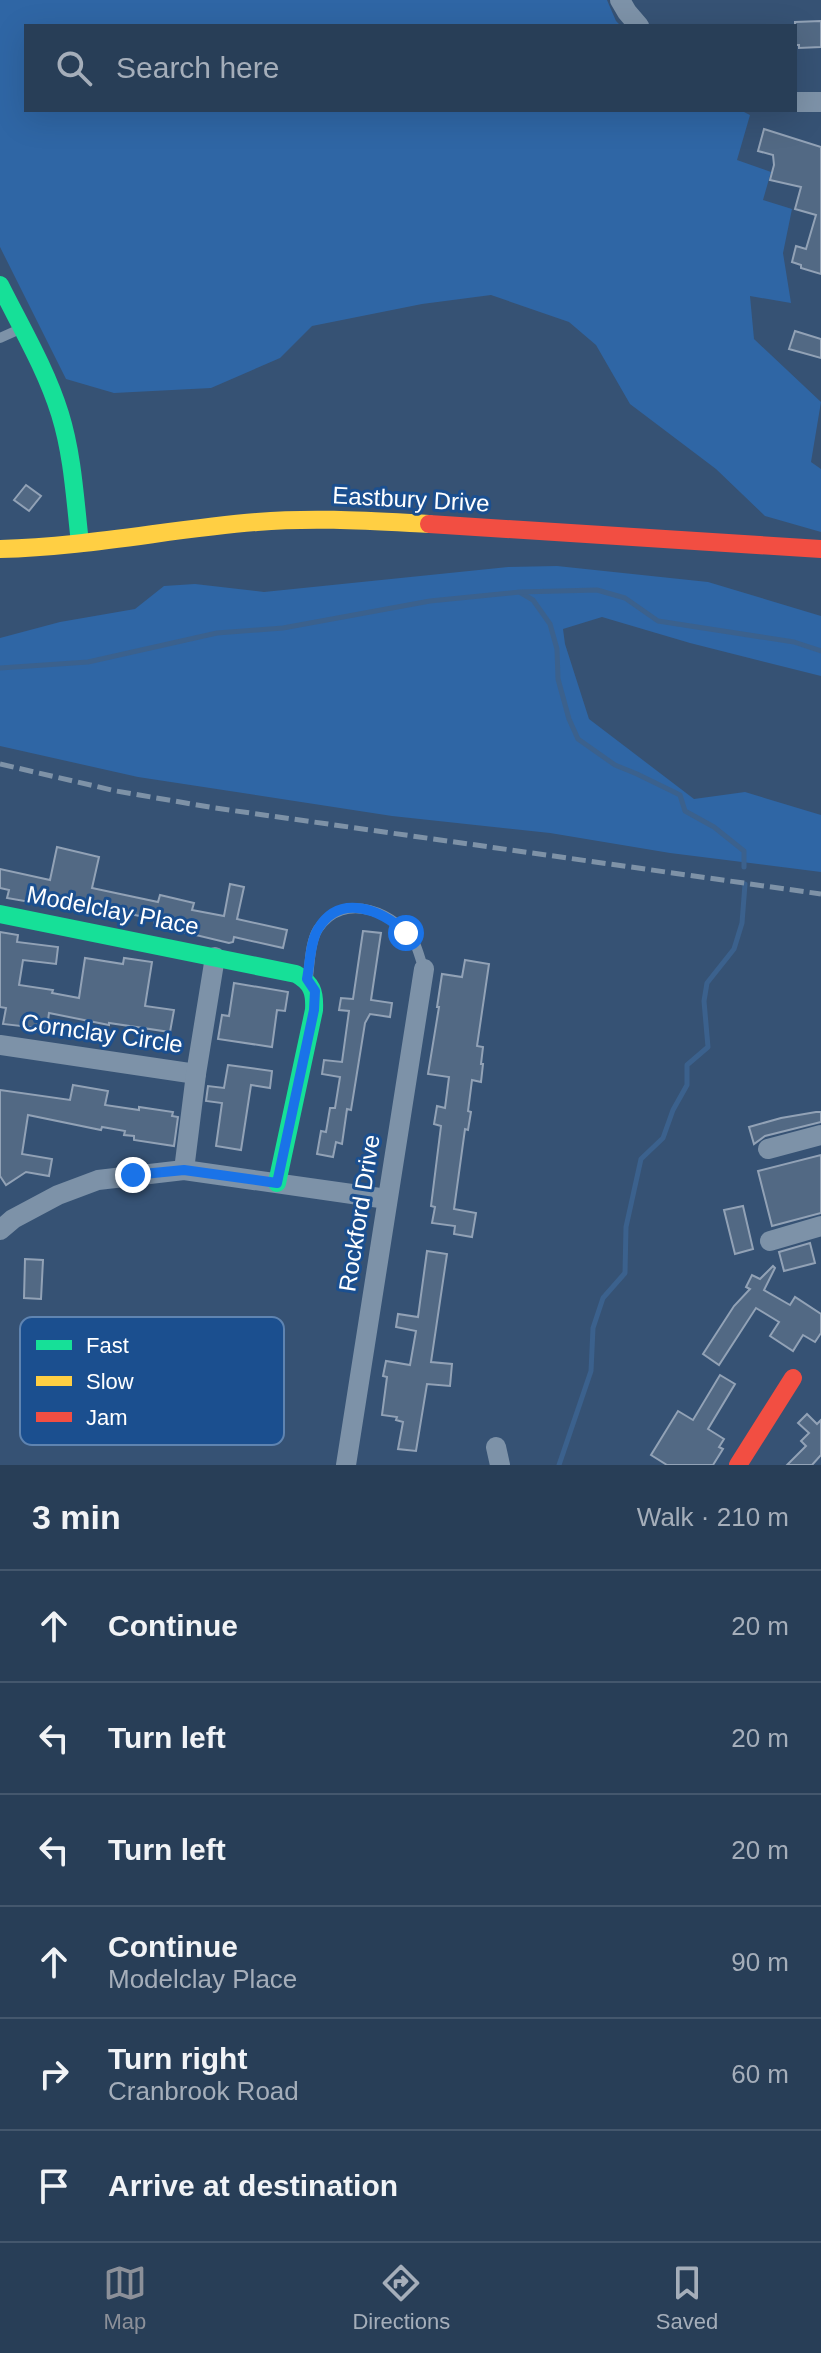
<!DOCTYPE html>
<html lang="en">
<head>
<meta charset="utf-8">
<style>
  :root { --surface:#283e57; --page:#30455d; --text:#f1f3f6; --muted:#a5aeba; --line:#44576d; --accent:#8c9099 }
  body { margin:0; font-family:Arial,sans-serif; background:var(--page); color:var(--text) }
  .stop { position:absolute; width:24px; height:24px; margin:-18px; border:6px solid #1a73e8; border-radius:50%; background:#fff }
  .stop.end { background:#1a73e8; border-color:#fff; box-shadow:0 2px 8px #0008 }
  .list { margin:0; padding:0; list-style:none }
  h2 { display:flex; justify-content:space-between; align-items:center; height:104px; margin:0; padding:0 32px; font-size:34px }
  h2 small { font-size:26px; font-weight:400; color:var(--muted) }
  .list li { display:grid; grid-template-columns:52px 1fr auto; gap:24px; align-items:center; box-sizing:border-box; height:112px; padding:0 32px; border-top:2px solid var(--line) }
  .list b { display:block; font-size:30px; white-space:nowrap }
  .list p { margin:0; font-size:26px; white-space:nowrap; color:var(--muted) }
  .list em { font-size:26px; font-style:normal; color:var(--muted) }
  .icon { flex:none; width:44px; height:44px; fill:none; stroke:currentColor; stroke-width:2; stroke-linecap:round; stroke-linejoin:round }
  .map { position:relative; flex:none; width:821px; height:1465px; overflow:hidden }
  .search { position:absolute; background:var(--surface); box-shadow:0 8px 32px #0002; left:24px; right:24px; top:24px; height:88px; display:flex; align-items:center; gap:20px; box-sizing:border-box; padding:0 28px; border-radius:0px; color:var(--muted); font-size:30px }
  .sheet { height:776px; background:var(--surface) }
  nav { display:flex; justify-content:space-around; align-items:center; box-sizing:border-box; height:112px; border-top:2px solid var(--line); background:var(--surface); font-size:22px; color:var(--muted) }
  nav a { display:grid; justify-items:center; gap:4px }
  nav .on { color:var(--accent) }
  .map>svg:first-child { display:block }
  .green { fill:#2f66a5 }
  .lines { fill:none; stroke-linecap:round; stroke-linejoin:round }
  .stream { stroke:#3b618d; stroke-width:5 }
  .building { fill:#526984; stroke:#92a2b6; stroke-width:2 }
  .lane { stroke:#7d92a8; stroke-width:10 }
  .street { stroke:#7d92a8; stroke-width:20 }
  .fast { stroke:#16e098; stroke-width:18 }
  .slow { stroke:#ffcf43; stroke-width:18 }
  .jam { stroke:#f24e42; stroke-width:18 }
  .rail { stroke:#7e92a7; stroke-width:5; stroke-dasharray:14 6; stroke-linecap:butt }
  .route { stroke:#1a73e8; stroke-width:10 }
  .labels { text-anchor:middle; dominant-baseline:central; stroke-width:6; stroke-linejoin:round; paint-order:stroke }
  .street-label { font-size:24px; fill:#fff; stroke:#1b4f8f }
  .key { fill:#1b4f8f; stroke:#5f84b1; stroke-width:2 }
  .key-label { font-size:22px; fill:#fff }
</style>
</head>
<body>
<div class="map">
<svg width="821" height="1465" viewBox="0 0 821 1465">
  <rect width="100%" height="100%" fill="#365274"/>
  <g class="green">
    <path d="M0,0H607L616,21L621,26H26V110H740L750,115L737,160L771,172L763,200L792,209L783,253L791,303L750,296L754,339L821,402L811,462L821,469V532L765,516L716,469L630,404L596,345L569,322L491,295L422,304L312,326L280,358L211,388L114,393L66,379L0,247Z"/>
    <path d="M557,566L708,582L821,616V676L690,643L602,617L563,629L565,644L589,719L694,799L745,792L821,815V872L670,853L550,833L392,816L138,777L0,746V638L60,622L135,609L164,586L195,584L264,592L508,567Z"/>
  </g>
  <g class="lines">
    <g class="stream">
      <path d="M521,593L533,600L550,624L557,649L558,679L569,719L578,739L615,765L637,774L680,795L685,811L714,827L744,851V867"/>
      <path d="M0,668L88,662L217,633L283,628L430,601L520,592L597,590L625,598L658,621L794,642L821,651"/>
      <path d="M559,1465L591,1371L593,1328L603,1298L625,1273L626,1227L641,1159L663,1138L673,1110L687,1085V1065L708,1047L704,1001L707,983L734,949L742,923L745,884"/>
    </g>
  </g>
  <g class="building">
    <path d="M821,21V47L799,48V45H795V22Z"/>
    <path d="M764,129L821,147V274L801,268V265L792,262L796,246L806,249L816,215L795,209L801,187L770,180L774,165L773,155L758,151Z"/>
    <path d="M795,331L821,339V358L789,349Z"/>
    <path d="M26,485L41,496L29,511L14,500Z"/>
    <path d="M57,847L99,857L92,888L158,902L160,895L194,903L192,910L224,916L230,884L244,887L237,919L287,930L283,948L234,937L233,942L229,943L154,925L155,919L89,906L88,912L7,898L9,890L0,888V869L50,880Z"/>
    <path d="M363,931L381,933L371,1000L392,1003L390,1017L370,1014L365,1023L351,1110L347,1109L342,1144L336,1142L333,1157L317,1154L321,1131L326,1132L330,1108H335L340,1077L322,1074L324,1060L342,1062L349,1011L339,1010L341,998L353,999Z"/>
    <path d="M0,932L18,935L17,942L58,947L56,964L23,960L19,985L53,990L52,993L79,998L85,958L123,964L124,958L152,962L145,1006L174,1010L170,1032L109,1023V1025L49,1013L47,1029L3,1024L6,1008L0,1007Z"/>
    <path d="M465,960L489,964L477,1046L483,1047L481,1064H483L481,1082L472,1080L468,1111L471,1112L468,1130L465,1129L454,1209L476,1213L472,1237L454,1234L455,1226L432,1223L435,1207L431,1206L441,1126L434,1124L437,1106L445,1108L449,1077L428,1074L439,1007H437L442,974L462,977Z"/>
    <path d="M234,983L288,992L285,1011L277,1010L272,1047L218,1039L222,1015L229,1016Z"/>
    <path d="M228,1065L272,1071L270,1088L251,1085L241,1150L216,1146L222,1103L206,1101L208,1086L224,1088Z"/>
    <path d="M73,1085L108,1091L105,1105L139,1110V1107L173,1112L172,1116L178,1117L174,1146L134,1140V1136L124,1135L125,1131L102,1127L101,1130L28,1115L22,1154L52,1159L49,1176L26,1172L6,1185L0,1176V1090L70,1100Z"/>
    <path d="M816,1112H821V1122L765,1136L754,1144L749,1127L781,1118Z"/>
    <path d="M821,1155V1213L772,1226L758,1171Z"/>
    <path d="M743,1206L753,1249L735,1254L724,1210Z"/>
    <path d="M810,1243L815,1263L784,1271L779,1252Z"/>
    <path d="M427,1251L447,1254L431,1362L452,1364L450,1386L427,1384L416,1451L398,1449L403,1422L396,1420L397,1417L382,1415L387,1377L383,1376L386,1361L410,1365L416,1331L396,1327L398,1314L418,1317Z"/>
    <path d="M25,1259L43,1260L41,1299L24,1298Z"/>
    <path d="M773,1266L775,1268L764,1290L790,1305L795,1297L821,1314V1333L815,1342L803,1335L793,1351L770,1336L779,1322L756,1308L719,1365L703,1354L734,1306L750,1289L746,1287L752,1275L760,1279Z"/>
    <path d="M720,1375L735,1384L708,1429L724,1439L719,1447L723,1449L713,1465H667L651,1455L678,1411L693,1420Z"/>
    <path d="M807,1414L817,1424L821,1420V1455L812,1465H787L806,1446L801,1441L809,1433L798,1423Z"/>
  </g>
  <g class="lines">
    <g class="lane">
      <path d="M0,338L20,329"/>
      <path d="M308,977C310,962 310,942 318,929C343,890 398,912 416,946C419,953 421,962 424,969"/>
    </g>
    <g class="street">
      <path d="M620,0L627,12L639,26"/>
      <path d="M795,102H821"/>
      <path d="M0,1045L196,1074"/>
      <path d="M768,1149L821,1135"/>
      <path d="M184,1170L196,1074L215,957"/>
      <path d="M0,1230L13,1219L58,1195L98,1180L184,1170L387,1199"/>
      <path d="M770,1241L821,1226"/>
      <path d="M496,1447L500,1465"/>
      <path d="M346,1465L424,969"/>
    </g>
    <g class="fast">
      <path d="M0,285C21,327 46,369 60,414C73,456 75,500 80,543"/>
      <path d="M0,914L296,974C312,983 315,992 314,1010L277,1183"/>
    </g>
    <path class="slow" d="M0,549C86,547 171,529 257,522C315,517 371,521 429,524"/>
    <g class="jam">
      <path d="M429,524L821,549"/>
      <path d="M738,1465L793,1378"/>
    </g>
    <path class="rail" d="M0,764L116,791L215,808L821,894"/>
  </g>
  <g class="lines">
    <path class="route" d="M133,1175L184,1170L277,1183L314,1010L315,991L307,979C310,964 310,942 318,929C340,892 382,910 406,933"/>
  </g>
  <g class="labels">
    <g class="street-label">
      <text transform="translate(411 499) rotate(3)">Eastbury Drive</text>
      <text transform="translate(113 910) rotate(11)">Modelclay Place</text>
      <text transform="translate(102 1033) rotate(8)">Cornclay Circle</text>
      <text transform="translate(359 1213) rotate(-81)">Rockford Drive</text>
    </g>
  </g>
  <rect x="20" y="1317" width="264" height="128" rx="12" class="key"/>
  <rect x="36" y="1340" width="36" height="10" fill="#16e098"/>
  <rect x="36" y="1376" width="36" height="10" fill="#ffcf43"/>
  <rect x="36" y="1412" width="36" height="10" fill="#f24e42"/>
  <g class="key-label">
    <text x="86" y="1353">Fast</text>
    <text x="86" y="1389">Slow</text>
    <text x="86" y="1425">Jam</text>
  </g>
</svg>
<div class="stop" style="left:406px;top:933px"></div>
<div class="stop end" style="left:133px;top:1175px"></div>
<div class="search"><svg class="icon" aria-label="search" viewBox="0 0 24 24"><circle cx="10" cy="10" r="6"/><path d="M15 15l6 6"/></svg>Search here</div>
</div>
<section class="sheet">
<h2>3 min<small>Walk · 210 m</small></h2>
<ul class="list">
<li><svg class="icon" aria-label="ahead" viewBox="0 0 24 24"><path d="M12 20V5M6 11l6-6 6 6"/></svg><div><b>Continue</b></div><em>20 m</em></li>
<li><svg class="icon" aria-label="left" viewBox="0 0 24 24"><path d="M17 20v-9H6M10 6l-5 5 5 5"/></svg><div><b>Turn left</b></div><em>20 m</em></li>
<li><svg class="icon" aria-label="left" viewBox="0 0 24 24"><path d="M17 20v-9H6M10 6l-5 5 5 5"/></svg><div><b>Turn left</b></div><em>20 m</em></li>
<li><svg class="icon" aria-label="ahead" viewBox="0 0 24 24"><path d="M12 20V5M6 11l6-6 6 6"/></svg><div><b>Continue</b><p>Modelclay Place</p></div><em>90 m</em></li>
<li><svg class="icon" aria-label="right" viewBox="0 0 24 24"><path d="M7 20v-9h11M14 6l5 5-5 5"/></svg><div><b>Turn right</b><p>Cranbrook Road</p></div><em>60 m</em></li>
<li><svg class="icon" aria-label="arrive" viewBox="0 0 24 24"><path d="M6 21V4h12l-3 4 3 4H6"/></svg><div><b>Arrive at destination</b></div></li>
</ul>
</section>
<nav>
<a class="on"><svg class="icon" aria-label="map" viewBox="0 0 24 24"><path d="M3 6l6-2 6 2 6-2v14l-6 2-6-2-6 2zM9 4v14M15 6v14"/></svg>Map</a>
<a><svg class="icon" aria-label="directions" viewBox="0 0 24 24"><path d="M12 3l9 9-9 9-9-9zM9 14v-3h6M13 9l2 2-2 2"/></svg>Directions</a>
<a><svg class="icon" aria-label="saved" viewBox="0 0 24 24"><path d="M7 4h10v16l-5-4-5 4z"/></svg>Saved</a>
</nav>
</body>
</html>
